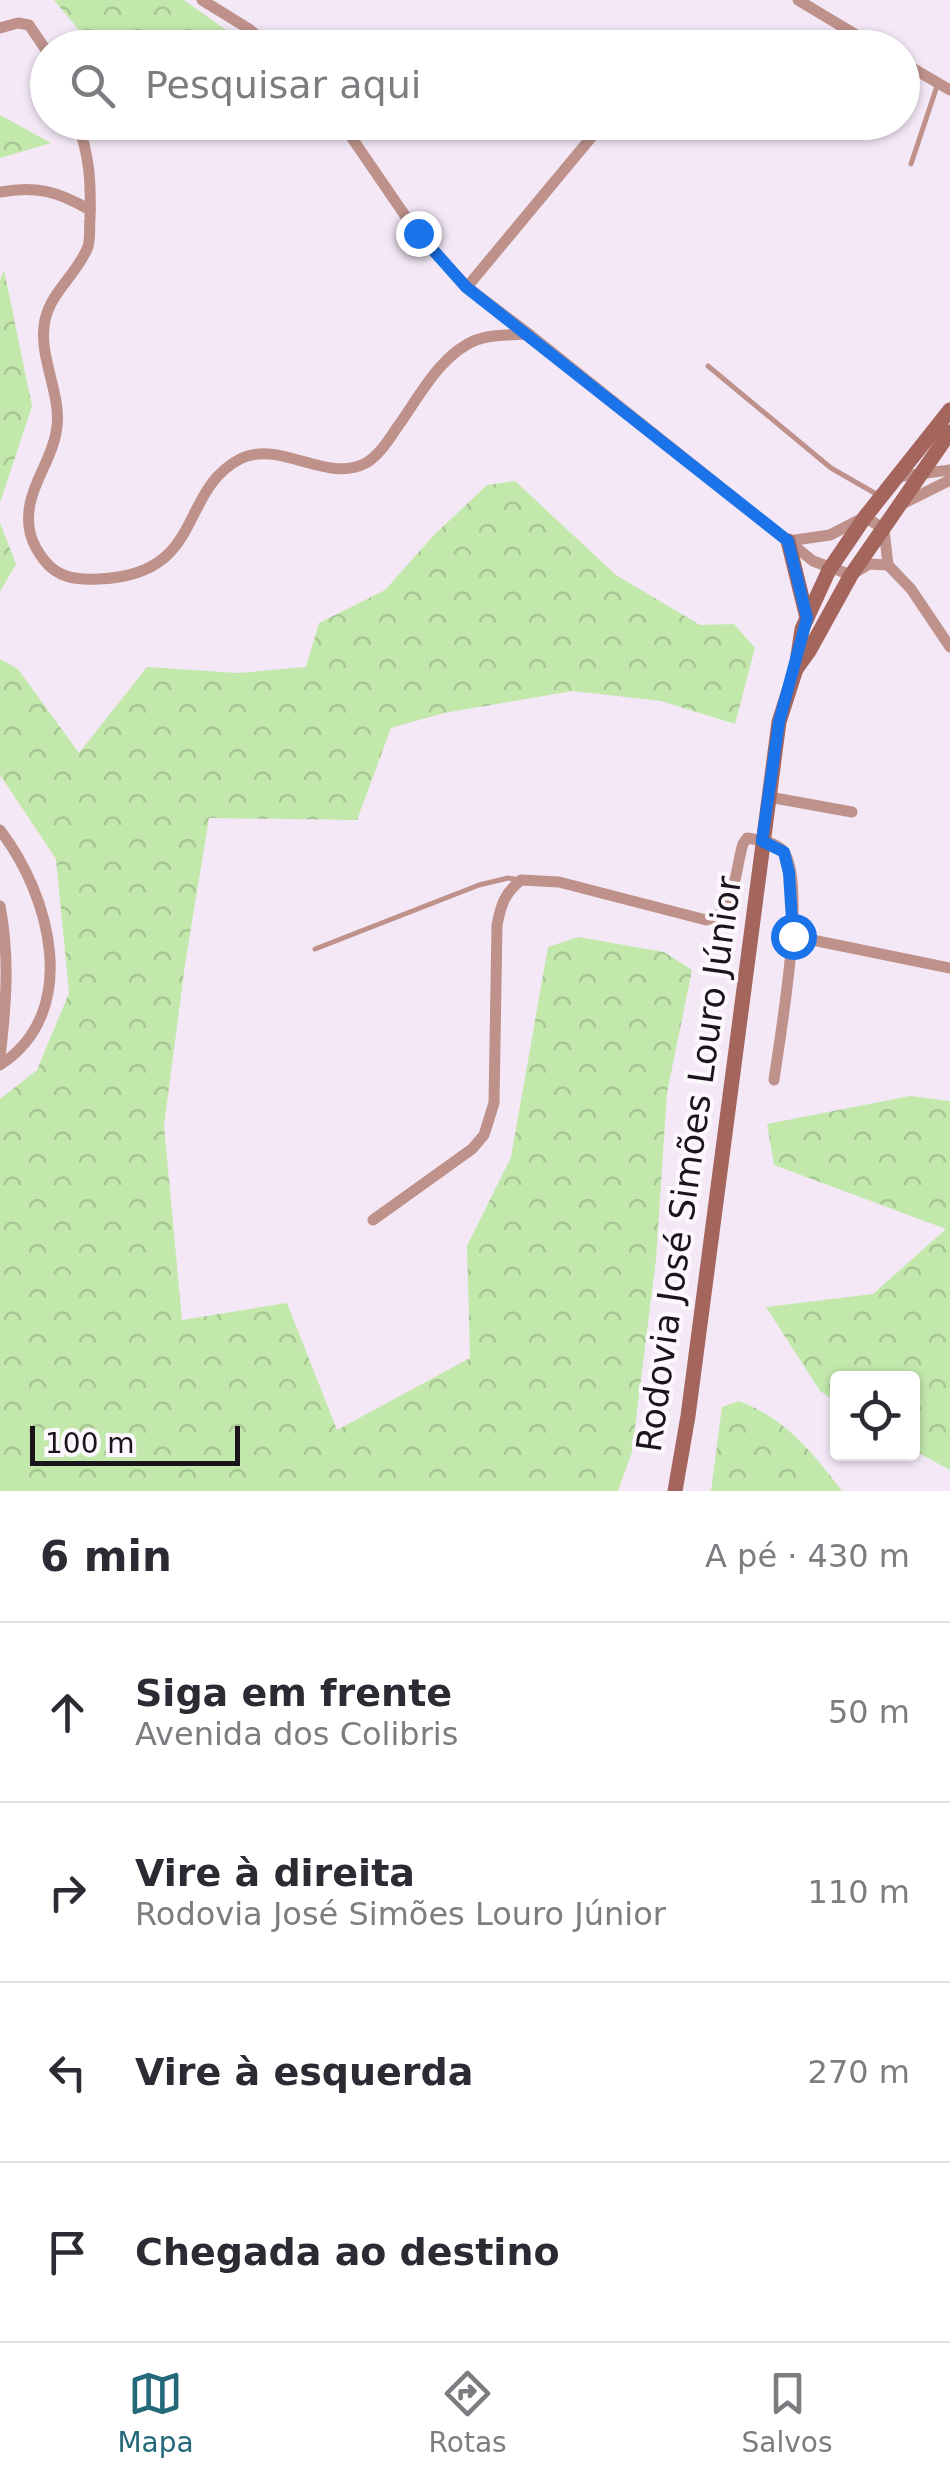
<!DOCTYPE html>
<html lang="pt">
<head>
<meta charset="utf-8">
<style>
  :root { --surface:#fff; --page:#f2f2f3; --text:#2b2b33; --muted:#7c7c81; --line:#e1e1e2; --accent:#246979 }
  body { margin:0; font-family:"DejaVu Sans",sans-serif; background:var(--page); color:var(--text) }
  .controls { position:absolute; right:30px; bottom:30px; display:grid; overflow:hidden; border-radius:10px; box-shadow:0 2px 8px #0004 }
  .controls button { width:90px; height:90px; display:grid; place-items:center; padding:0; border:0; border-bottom:2px solid var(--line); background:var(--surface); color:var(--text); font:50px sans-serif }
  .scale { position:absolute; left:30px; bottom:25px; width:210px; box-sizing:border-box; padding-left:10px; border:5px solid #19151a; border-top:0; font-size:28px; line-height:35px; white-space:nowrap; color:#19151a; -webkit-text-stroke:8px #fdf8fe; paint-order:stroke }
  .stop { position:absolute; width:30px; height:30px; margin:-22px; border:8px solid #1a73e8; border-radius:50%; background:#fff }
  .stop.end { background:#1a73e8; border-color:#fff; box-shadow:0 2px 10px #0008 }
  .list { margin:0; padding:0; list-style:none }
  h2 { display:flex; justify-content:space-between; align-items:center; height:130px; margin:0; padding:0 40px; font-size:42px }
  h2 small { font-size:32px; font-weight:400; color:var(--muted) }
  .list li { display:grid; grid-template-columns:65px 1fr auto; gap:30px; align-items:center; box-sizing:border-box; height:180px; padding:0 40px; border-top:2px solid var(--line) }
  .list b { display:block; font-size:38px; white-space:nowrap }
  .list p { margin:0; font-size:32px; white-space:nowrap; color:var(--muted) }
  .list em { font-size:32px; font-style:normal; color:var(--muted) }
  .icon { flex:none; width:55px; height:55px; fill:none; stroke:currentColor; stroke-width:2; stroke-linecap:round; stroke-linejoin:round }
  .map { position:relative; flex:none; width:950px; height:1491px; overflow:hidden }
  .search { position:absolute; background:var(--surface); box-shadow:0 2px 8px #0004; left:30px; right:30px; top:30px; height:110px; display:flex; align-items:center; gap:25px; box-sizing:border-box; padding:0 35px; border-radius:55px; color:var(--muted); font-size:38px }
  .sheet { height:850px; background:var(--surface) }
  nav { display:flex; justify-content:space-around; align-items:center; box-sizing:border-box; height:140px; border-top:2px solid var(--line); background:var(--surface); font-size:28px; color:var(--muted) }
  nav a { display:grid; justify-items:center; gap:5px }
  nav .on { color:var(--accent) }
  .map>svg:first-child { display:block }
  .forest { fill:url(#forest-crowns) }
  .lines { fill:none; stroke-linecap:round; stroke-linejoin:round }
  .lane { stroke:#be928b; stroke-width:5 }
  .street { stroke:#be928b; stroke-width:11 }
  .secondary { stroke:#a4655c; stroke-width:15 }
  .route { stroke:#1a73e8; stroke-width:12 }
  .labels { text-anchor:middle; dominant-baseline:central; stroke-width:8; stroke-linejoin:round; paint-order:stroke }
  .street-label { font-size:35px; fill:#19151a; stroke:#fdf8fe }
</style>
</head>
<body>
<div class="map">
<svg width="950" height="1491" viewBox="0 0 950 1491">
  <defs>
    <pattern id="forest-crowns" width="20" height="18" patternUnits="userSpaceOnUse" patternTransform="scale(2.5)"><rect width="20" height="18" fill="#c3e8ac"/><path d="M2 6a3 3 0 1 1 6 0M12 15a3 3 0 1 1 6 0" fill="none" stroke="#a7c693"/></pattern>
  </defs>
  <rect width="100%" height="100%" fill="#f4e8f6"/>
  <g class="forest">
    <path d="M54,0H184L250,47H93Z"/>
    <path d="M0,115L51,143L0,158Z"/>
    <path d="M4,270L32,406L0,503V280Z"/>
    <path d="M515,481L616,575L700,625L734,624L755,648L735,724L661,701L573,691L444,713L391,728L357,820L209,818L185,965L164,1126L182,1320L287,1303L337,1430L470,1358L467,1246L511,1157L548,947L578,937L664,952L692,970L667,1093L656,1259L632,1452L618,1491H0V1099L37,1070L69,993L56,859L0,775V659L18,669L79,753L147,667L238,673L306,667L319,623L385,590L433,536L487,485Z"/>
    <path d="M0,523L16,564L0,592Z"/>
    <path d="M910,1096L950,1101V1470L913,1450L912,1378H838L837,1402L820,1391L766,1307L873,1294L946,1229L774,1165L767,1124Z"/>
    <path d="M739,1401C786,1419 812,1452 842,1491H711L722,1407Z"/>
  </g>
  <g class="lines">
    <g class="lane">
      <path d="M911,164L937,86"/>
      <path d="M708,366L831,468L878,495"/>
      <path d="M315,949L479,885L508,878L519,880"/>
    </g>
    <g class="street">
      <path d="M202,0L249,29L273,48"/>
      <path d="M798,0L878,48"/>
      <path d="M0,28L18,23L29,25L48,53"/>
      <path d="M902,62L950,90"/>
      <path d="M77,122C90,156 91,184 90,219C89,229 91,241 87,249C76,275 51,292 45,320C37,358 64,396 56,433C52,457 35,479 30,504C26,526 30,542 44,560C58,578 76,580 98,579C206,575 177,492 240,459C279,439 327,484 366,463C379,455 388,441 396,429C418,399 440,354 476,340C492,334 512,335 529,334L813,561L851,575L869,564L888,565"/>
      <path d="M341,122L417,233L467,287L529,334"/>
      <path d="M0,192C36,185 59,192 90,210"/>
      <path d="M467,287L604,122"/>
      <path d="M896,477L950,470"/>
      <path d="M902,504L950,480"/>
      <path d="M788,541L830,535L865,517L884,529L888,565"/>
      <path d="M888,565L911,589L950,647"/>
      <path d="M769,797L852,812"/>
      <path d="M0,830C50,895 82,1012 0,1065"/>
      <path d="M0,906C10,956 6,1007 0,1057"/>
      <path d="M793,936L950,968"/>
      <path d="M373,1220L472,1149L484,1135L494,1103L497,925C501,904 505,893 521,880L559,882L706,920C736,915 735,868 743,844L747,838C759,840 777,842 784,852C807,886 780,1036 774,1080"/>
    </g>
    <g class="secondary">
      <path d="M788,541L807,618"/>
      <path d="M796,669L809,651L851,575L950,432"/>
      <path d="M675,1491L688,1416L779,722L796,669L802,629L829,570L865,517L950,410"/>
    </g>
  </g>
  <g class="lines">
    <path class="route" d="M418,233L466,287L788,541L807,618L779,722L762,841L784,852L789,873L793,936"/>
  </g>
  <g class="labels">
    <g class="street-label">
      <text transform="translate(689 1164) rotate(-82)">Rodovia José Simões Louro Júnior</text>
    </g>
  </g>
</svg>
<div class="controls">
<button><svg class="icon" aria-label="locate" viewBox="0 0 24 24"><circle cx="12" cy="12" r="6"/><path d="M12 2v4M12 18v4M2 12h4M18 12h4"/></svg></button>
</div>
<div class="scale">100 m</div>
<div class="stop" style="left:793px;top:936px"></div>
<div class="stop end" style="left:418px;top:233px"></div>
<div class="search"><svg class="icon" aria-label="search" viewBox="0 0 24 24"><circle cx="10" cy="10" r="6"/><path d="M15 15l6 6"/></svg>Pesquisar aqui</div>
</div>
<section class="sheet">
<h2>6 min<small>A pé · 430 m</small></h2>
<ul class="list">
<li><svg class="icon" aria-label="ahead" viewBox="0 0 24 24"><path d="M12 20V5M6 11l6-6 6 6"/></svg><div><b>Siga em frente</b><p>Avenida dos Colibris</p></div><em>50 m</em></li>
<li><svg class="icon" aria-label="right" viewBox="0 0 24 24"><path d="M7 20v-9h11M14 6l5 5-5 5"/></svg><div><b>Vire à direita</b><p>Rodovia José Simões Louro Júnior</p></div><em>110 m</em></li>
<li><svg class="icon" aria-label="left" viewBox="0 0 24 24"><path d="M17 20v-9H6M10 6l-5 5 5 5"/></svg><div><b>Vire à esquerda</b></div><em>270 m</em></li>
<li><svg class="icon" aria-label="arrive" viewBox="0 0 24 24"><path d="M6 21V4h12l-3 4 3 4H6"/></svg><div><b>Chegada ao destino</b></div></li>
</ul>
</section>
<nav>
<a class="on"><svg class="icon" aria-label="map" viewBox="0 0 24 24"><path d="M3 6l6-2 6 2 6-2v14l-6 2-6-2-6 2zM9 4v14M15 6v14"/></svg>Mapa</a>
<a><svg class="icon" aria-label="directions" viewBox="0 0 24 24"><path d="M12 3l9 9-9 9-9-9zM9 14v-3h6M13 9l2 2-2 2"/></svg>Rotas</a>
<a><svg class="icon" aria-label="saved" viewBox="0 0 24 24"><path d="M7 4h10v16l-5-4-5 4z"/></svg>Salvos</a>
</nav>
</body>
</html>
